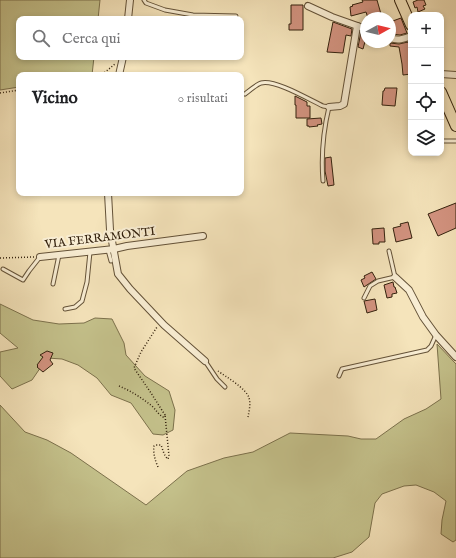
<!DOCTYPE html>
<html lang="it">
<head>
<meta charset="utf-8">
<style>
  :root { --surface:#fff; --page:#f6f6f6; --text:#202124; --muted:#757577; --line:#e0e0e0 }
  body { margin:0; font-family:"IM FELL English",serif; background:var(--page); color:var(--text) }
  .controls { position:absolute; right:12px; top:12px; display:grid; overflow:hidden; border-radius:8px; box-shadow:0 2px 6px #0003 }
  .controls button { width:36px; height:36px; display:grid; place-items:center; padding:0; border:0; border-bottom:1px solid var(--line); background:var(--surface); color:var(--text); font:20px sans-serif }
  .compass { position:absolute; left:360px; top:12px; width:36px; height:36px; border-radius:50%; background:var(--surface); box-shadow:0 2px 6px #0003; rotate:82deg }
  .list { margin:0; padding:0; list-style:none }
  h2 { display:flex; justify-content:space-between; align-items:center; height:52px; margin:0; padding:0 16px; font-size:17px }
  h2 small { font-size:13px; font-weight:400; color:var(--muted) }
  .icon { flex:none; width:22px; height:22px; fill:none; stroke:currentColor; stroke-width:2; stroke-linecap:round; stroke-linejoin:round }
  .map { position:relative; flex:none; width:456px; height:558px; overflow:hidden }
  .search { position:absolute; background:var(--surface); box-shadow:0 2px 6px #0003; left:16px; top:16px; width:228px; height:44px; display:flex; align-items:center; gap:10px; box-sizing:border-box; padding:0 14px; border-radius:8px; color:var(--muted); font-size:15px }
  .panel { position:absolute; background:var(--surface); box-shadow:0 2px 6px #0003; left:16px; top:72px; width:228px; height:124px; border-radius:8px }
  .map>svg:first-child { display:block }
  .green { fill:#c4c18b; stroke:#7c714c }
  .building { fill:#d39380; stroke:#33210d }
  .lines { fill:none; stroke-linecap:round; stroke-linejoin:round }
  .lane-casing { stroke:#645238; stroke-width:5 }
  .street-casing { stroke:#645238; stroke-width:8 }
  .primary-casing { stroke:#33210d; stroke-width:12 }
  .path { stroke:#33210d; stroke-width:1.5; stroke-dasharray:1 2; stroke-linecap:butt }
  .lane { stroke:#f8edd3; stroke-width:3 }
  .street { stroke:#f8edd3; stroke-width:6 }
  .primary { stroke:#f5e4bb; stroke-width:10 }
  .labels { text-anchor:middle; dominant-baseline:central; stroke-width:4; stroke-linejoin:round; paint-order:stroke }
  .street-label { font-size:12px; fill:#33210d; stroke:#f8edd3 }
</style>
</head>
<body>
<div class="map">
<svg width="456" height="558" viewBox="0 0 456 558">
  <rect width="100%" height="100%" fill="#f5e4bb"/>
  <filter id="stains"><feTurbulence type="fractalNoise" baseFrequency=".005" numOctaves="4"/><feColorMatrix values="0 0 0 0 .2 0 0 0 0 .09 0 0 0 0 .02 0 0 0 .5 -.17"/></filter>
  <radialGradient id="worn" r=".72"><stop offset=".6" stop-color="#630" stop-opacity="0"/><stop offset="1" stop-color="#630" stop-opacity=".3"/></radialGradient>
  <g class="green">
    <path d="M0,0H100L98,19H19V57H94L92,75H19V87L0,90Z"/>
    <path d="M0,304L33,320L59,324L84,323L95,318L112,319L124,343L126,355L145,376L169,391L175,410L173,430L163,435L153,434L131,403L111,395L97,378L78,365L62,359L47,358L32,380L12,389L0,376V352L18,348L0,333Z"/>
    <path d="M437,344L456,364V540L453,542L441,534L442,520L446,501L434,492L416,485L404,486L382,494L375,503L369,537L352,552L333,558H0V405L25,432L47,440L71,453L146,505L187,471L224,458L253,452L290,433L348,436L361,439H376L404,419L426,409L441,399Z"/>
  </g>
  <g class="building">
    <path d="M362,0H377L381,14L370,18H368L366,12L351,16L350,7L353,6L352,5L363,2Z"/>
    <path d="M418,0H424L426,5L423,6L425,9L418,12L417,7L415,8L413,2Z"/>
    <path d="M291,5H303V30H289V24H291Z"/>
    <path d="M401,18L407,33L400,35L392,34L390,26V22Z"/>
    <path d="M333,22L352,29L351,36L346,35L343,53L327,52Z"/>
    <path d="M361,32L366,33V38L363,49L358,47Z"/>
    <path d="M408,42L411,51V74L403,75L402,64L399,47L390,46V43L399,44Z"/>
    <path d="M385,88H397L395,106L382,105L383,91H384Z"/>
    <path d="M295,96L307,102V106H310V118H296V105H295Z"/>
    <path d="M321,118L322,124L317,125L318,126L309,127V126H307V119Z"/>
    <path d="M331,157L334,185L328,186L325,171V158Z"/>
    <path d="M456,203V228L438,236L428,214Z"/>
    <path d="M408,222L412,238L396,242L393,228L401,226L400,224Z"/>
    <path d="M384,228L385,242H379V244H373L372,229Z"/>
    <path d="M372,272L376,279L364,287L361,280L365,278L364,276Z"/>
    <path d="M393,282L394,287H395L397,293L392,294V297L387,298L384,285Z"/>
    <path d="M375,299L377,310L367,313L364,301Z"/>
    <path d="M47,351L53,353L50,360L53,364L43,372L37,367L38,366L37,365L43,357L40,355Z"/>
  </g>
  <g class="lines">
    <defs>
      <g id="lane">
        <path d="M144,0L146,3L165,10L193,15L236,16"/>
        <path d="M245,94C249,91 257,84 261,83C275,79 310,100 323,106L329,107C323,132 321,156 323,181"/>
        <path d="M441,141H456"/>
        <path d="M108,250L111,261"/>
        <path d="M3,269L23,280L29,271L40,257"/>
        <path d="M53,284L59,255"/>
        <path d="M364,298L370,286L378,281L395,277L389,251"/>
        <path d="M65,309L75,307L82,301L87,282L90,252"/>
        <path d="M205,361L217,379L225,387"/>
        <path d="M339,376L342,369L427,350L431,346L436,335"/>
      </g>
      <g id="street">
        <path d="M308,6L332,17L366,29"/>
        <path d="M128,19L130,0"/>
        <path d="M390,38C398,41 404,39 411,36"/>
        <path d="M441,74L456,75"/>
        <path d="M119,75L123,57"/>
        <path d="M329,107L340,106L344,104L357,26"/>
        <path d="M108,193L110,230L118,274L130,289L164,325L205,361"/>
        <path d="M40,257L114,249L127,246L203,236"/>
        <path d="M395,277L409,290L423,317L436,335L456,357"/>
      </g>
      <g id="primary">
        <path d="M400,0L411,25"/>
        <path d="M441,92L456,126"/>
      </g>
    </defs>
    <use href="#lane" class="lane-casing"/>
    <use href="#street" class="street-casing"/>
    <use href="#primary" class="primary-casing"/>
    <g class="path">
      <path d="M99,75L104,73L115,64"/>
      <path d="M0,93L19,90"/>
      <path d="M0,258L34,257"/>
      <path d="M218,371C225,376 247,389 249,398C251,404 249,411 248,417"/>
      <path d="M119,386C131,391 142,398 152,406C156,410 158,414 163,417L165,415L151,393L134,368L141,352L157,327"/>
      <path d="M158,467C155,460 153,453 154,446L157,445H161C163,450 164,456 168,459L169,456L165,415"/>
    </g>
    <use href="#lane" class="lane"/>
    <use href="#street" class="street"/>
    <use href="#primary" class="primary"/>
  </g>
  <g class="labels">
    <g class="street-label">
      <text transform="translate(100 238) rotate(-7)">VIA FERRAMONTI</text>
    </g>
  </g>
  <rect width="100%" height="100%" filter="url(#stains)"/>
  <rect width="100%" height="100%" fill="url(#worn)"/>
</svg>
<div class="controls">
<button>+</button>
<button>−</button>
<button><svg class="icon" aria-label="locate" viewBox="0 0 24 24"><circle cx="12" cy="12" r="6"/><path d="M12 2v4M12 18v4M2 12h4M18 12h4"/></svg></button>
<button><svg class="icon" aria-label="layers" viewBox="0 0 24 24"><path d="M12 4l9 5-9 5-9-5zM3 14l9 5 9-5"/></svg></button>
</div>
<svg class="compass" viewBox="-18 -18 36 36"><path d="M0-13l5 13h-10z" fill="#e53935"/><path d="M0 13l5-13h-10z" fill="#757577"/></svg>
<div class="search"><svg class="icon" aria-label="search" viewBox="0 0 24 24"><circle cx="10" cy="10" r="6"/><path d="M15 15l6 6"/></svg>Cerca qui</div>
<section class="panel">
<h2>Vicino<small>0 risultati</small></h2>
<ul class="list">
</ul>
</section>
</div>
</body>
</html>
